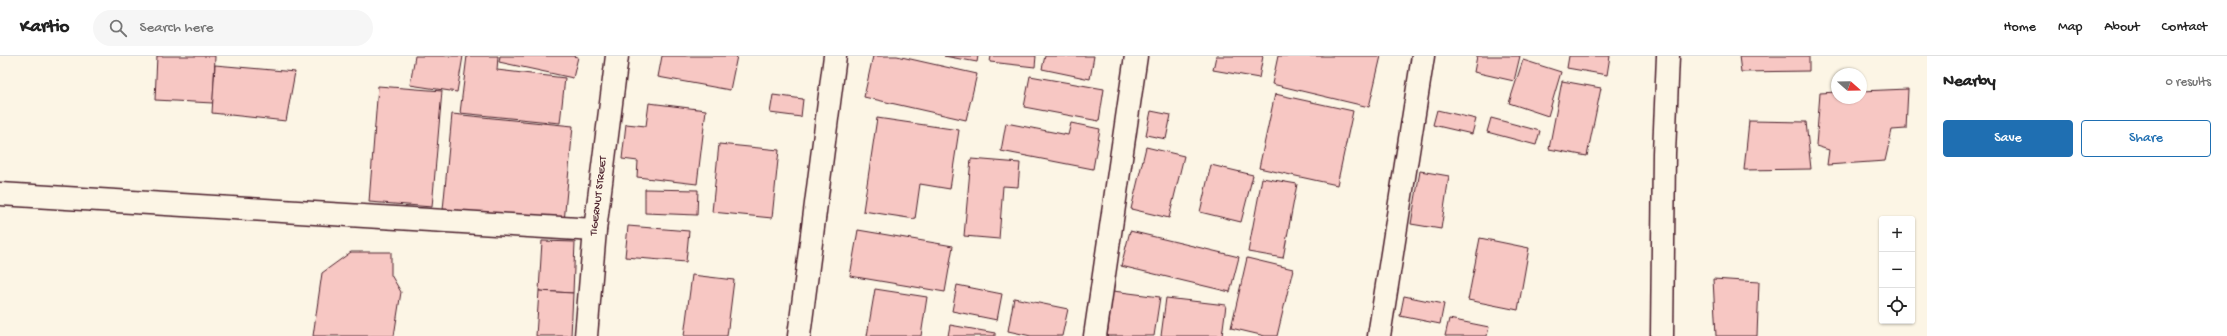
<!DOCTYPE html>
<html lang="en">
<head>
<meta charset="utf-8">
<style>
  :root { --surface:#fff; --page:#f6f6f6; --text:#222; --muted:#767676; --line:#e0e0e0; --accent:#1f6fb2 }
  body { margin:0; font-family:"Gochi Hand",sans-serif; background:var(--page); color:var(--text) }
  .controls { position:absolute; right:12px; bottom:12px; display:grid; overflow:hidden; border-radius:4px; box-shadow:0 1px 3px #0004 }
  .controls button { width:36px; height:36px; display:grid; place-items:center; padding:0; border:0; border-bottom:1px solid var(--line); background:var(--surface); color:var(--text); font:20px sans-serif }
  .compass { position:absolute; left:1831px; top:12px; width:36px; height:36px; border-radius:50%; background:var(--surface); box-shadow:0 1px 3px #0004; rotate:110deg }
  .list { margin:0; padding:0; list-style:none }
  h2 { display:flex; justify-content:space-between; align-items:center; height:52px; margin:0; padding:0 16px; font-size:17px }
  h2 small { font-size:13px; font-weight:400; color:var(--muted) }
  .actions { display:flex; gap:8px; padding:12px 16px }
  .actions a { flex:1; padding:9px 0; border:1px solid var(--accent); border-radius:4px; text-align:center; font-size:14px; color:var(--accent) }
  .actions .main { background:var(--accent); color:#fff }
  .icon { flex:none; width:22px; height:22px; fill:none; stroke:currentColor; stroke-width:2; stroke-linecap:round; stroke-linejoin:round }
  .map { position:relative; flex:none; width:1927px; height:280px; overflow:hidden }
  header { display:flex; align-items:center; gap:24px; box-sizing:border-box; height:56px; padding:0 20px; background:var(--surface); border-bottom:1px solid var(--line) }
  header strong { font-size:19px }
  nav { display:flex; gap:22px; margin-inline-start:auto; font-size:14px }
  .search { width:280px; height:36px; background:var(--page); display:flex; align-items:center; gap:10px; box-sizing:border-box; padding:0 14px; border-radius:22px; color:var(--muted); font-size:15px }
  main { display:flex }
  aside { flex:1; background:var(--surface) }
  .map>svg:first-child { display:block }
  .building { fill:#f7c7c3; stroke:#4a1f2b }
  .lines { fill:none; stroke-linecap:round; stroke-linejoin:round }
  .minor-casing { stroke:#4a1f2b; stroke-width:25 }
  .minor { stroke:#fcf5e5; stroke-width:22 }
  .labels { text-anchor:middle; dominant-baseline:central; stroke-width:3; stroke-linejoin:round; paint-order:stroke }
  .street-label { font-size:11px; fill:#4a1f2b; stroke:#fcf5e5 }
</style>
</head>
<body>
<header>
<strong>Kartio</strong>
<div class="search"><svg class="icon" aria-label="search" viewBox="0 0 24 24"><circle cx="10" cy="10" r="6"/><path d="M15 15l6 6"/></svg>Search here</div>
<nav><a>Home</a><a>Map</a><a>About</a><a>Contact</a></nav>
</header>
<main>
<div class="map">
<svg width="1927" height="280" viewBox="0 0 1927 280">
  <rect width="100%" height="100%" fill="#fcf5e5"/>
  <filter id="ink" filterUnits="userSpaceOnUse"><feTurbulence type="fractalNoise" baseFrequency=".025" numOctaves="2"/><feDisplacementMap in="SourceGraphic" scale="8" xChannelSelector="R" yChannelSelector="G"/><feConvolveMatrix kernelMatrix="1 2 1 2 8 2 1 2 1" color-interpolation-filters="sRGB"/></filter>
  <g filter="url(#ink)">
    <g class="building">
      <path d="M157,0H215L213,47L155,44Z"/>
      <path d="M415,0H463L457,36L410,29Z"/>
      <path d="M467,0H498L497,14L565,22L560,67L460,57Z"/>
      <path d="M500,0H572L578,1L573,22L499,6Z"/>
      <path d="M662,0H737L730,34L658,21Z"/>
      <path d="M873,0H897L977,18L966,64L864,41Z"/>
      <path d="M944,0H978L977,6Z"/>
      <path d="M991,0H1036L1035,11L990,6Z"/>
      <path d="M1045,0H1094L1090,23L1042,13Z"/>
      <path d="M1216,0H1263L1259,22L1213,14Z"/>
      <path d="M1278,0H1381L1369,51L1272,28Z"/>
      <path d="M1477,0H1520L1514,25L1474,16Z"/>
      <path d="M1569,0H1610L1607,19L1567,12Z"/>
      <path d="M1739,0H1809V15L1741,16Z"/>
      <path d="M1523,4L1561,16L1548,60L1509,47Z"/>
      <path d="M215,9L295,16L286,65L212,57Z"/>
      <path d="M1030,20L1104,33L1099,65L1024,51Z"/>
      <path d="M1562,25L1601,32L1587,100L1549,93Z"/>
      <path d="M378,30L442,35L432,151L369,146Z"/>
      <path d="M1908,33L1906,73L1892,74L1885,105L1827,109L1829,94L1816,90L1820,37L1837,36V42H1861V35Z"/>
      <path d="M1275,38L1353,55L1337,129L1259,112Z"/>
      <path d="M773,39L803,43L801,61L770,57Z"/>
      <path d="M649,47L706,54L697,128L637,121L638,105L622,103L626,68L646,70Z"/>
      <path d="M1437,54L1476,63L1472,78L1433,69Z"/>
      <path d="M1151,55L1171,59L1166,83L1146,79Z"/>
      <path d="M452,58L573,70L564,166L443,154Z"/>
      <path d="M877,62L959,74L950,133L920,128L915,163L863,155Z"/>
      <path d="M1491,62L1540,75L1536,89L1487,76Z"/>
      <path d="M1749,65L1806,66L1811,113L1744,114Z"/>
      <path d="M1006,67L1068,79L1071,67L1100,73L1093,113L1001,95Z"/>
      <path d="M719,88L779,94L772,162L712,156Z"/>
      <path d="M1146,91L1184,100L1169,162L1131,153Z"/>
      <path d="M971,103L1020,107L1018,131L1003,130L999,183L964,180Z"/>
      <path d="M1211,109L1253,119L1241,166L1200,156Z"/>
      <path d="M1420,115L1449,120L1441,173L1411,168Z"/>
      <path d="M1262,122L1297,128L1283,202L1248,196Z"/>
      <path d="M645,133L698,134L697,159L645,157Z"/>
      <path d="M628,170L689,175L686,206L625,201Z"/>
      <path d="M858,174L953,190L945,236L850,220Z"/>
      <path d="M1130,175L1239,201L1230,236L1121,210Z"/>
      <path d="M1480,182L1529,192L1518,254L1468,244Z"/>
      <path d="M542,185L575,186L573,237L539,235Z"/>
      <path d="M351,196H391V219L401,236L394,280H313L322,217Z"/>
      <path d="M1247,202L1293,213L1277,280H1265L1231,272Z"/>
      <path d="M692,219L734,224L727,280H684Z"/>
      <path d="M1713,223L1759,226L1757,280H1716Z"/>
      <path d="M957,229L1002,238L997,264L952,255Z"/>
      <path d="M875,233L927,241L921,280H867Z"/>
      <path d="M539,235L573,237L571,280H536Z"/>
      <path d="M1113,235L1160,241L1154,280H1107Z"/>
      <path d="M1404,240L1444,248L1440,268L1400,260Z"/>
      <path d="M1014,242L1068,253L1062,280H1031L1008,275Z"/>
      <path d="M1166,242L1226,249L1222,280H1161Z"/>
      <path d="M1449,263L1489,271L1487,280H1445Z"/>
      <path d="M950,269L995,277V280H948Z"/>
    </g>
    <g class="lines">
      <defs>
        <g id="minor">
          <path d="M0,138L595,174"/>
          <path d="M586,280L595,174L617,0"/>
          <path d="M799,280L835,0"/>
          <path d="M1095,280L1136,0"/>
          <path d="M1379,280L1423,0"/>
          <path d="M1662,280L1664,97L1668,0"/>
        </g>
      </defs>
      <use href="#minor" class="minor-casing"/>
      <use href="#minor" class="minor"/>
    </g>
  </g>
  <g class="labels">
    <g class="street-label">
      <text transform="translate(599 140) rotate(-83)">TIGERNUT STREET</text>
    </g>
  </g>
</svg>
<div class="controls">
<button>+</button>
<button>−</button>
<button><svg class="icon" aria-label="locate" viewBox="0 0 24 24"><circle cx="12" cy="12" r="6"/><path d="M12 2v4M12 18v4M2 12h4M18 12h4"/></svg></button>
</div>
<svg class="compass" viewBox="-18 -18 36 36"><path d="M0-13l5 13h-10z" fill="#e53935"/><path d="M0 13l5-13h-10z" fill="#767676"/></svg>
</div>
<aside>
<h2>Nearby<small>0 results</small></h2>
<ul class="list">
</ul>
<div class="actions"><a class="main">Save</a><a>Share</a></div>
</aside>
</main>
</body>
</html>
